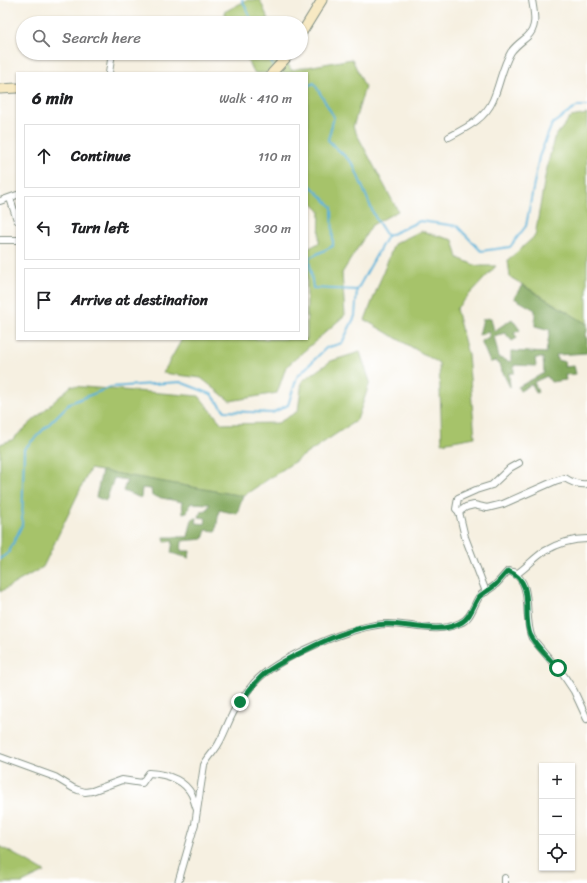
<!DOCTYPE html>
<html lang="en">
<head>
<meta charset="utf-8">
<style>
  :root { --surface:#fff; --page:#f6f6f6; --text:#202124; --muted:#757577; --line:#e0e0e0 }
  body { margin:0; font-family:Sriracha,sans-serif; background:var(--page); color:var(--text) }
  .controls { position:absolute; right:12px; bottom:12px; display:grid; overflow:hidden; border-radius:0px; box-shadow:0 1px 3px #0004 }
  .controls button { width:36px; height:36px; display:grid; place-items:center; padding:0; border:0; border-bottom:1px solid var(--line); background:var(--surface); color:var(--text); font:20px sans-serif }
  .stop { position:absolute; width:12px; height:12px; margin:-9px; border:3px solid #0b8043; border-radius:50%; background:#fff }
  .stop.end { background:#0b8043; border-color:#fff; box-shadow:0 1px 4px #0008 }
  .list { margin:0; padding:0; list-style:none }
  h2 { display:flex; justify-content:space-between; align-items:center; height:52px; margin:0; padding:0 16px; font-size:17px }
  h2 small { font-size:13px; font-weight:400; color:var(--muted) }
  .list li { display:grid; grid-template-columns:26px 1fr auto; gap:12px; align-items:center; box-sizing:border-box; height:64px; margin:0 8px 8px; padding:0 8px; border:1px solid var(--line); border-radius:0px }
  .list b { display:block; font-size:15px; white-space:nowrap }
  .list em { font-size:13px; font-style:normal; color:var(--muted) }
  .icon { flex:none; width:22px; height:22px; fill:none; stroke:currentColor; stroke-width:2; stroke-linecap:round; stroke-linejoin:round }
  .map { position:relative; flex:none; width:587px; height:883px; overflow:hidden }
  .search { position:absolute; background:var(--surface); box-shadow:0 1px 3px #0004; left:16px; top:16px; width:292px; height:44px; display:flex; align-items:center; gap:10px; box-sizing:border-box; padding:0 14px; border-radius:22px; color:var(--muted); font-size:15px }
  .panel { position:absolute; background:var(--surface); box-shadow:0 1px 3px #0004; left:16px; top:72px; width:292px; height:268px; border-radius:0px }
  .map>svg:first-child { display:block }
  .green { fill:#a6c36a; stroke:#62804f }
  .forest { fill:#84a95e; stroke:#527349 }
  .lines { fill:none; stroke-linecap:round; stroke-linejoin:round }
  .stream { stroke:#5db3da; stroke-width:2 }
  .street-casing { stroke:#8a968a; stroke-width:8 }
  .secondary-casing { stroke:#8a968a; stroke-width:11 }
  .street { stroke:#fff; stroke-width:6 }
  .secondary { stroke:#f7e9c3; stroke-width:9 }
  .route { stroke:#0b8043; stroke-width:5 }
</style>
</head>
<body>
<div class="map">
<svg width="587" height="883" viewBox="0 0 587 883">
  <rect width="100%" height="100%" fill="#fff"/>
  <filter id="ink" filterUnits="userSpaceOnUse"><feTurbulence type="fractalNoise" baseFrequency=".025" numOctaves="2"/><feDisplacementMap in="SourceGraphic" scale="8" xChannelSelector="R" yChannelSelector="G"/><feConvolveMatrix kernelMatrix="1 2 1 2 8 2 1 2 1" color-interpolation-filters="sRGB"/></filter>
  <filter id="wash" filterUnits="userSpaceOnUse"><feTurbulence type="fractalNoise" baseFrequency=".012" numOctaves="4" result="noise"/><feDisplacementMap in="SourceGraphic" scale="16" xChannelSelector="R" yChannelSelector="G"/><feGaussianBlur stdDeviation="0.9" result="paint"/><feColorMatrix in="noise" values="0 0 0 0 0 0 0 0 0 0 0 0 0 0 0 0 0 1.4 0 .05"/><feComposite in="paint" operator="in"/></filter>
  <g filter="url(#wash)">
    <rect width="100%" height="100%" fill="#f6f0e1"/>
    <g class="green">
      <path d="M247,0H260L270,23H229L224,12Z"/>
      <path d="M244,53H283L291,70L352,59L365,87L353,127L398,211L372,225L342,273L345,315L286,367L277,393L230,401L201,378L163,373L182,339H307V249L319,243L320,211L307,198V73H255L252,70Z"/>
      <path d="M587,114V324L510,277L508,260L535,236L545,177L554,138L571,117Z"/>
      <path d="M421,231L453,240L458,258L477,266H496L456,309L468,355L475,437L442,443L439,363L365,320L394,244Z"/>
      <path d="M360,352L370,382L357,420L243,496L90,469L43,567L0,592V444L12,440L71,386L199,396L222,424L278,423L298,411L302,381L331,361Z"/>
      <path d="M0,846L45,872L22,883H0Z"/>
    </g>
    <g class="forest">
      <path d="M522,285L587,324V331L585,337L587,338V353L556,355L557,360L565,362L564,367L574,366L576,374L565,375L566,380L551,382L547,376L534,382L538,392L536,393L532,384L520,391L518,387L544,373L543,358H535L536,366L514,365V373H509L510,387L497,361L490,362L481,341L489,337V332L479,335L483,319L491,318L494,331L512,319L520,330L514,333L517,338L512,341L505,333L494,336L499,358L511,362V351L546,353L550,330L535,326V310L514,298Z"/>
      <path d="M102,471L243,496L237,514L219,510L216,531L206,530L203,539L182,541L181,551H190L189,558L171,553L173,541L165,542L164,537H188L192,519L197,518L196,523L205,524L206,518L199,517L201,511L207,510L210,504L191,503L187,512L183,513L182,502L152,496L151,489L142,488L141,498L123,491L127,480L114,478L106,501L96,497Z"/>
    </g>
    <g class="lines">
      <g class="stream">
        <path d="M242,0L253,23"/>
        <path d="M267,53L273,66"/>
        <path d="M307,86L314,83L334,117L328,140L353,164L375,217L387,236"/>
        <path d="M307,179V182L332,207L333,246L309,258L313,288L357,290"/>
        <path d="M0,559L9,552L22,525L24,449L70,403L111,387L180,382L211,394L225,411L272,413L288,405L297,377L326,348L342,343L355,316L357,290L387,236L420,221L457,226L481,251L510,247L526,226L539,157L552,124L578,106H587"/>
      </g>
    </g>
  </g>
  <g filter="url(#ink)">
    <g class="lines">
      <defs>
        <g id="street">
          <path d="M109,73L112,53"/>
          <path d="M449,137C466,128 485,119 493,100C500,84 502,67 511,52C516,45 521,42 527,37C538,27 534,13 532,0"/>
          <path d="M10,198L17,220"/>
          <path d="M0,201L17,195"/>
          <path d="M0,240H17"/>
          <path d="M519,463L510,468L492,485L476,490L458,498L456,509L459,512L466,507L474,505L487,508L503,504L555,481L565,478C572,483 578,485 587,484"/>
          <path d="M459,512L465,537L486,592"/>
          <path d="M513,573C534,583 523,619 532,638L564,676L574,691L587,719"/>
          <path d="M0,757L55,777L73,788L78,790L85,792L92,791L122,780L142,783L149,773C165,774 184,779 192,795C194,800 195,805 197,810"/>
          <path d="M505,878V883"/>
          <path d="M178,883L195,824L204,765C208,757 215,751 219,743C224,734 227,725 232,715C237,704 246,693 254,683C276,658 355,624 388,624C412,624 437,634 460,623C471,619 473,606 479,597C483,592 489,590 494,586C499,582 503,576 508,571L518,573C528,566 535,557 545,551C557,544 573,539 587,539"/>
        </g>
        <g id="secondary">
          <path d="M301,34L322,0"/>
          <path d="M272,73L286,58L289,53"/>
          <path d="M0,89L17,88"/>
        </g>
      </defs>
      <use href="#street" class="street-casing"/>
      <use href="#secondary" class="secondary-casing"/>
      <use href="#street" class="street"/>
      <use href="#secondary" class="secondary"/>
    </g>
  </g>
  <g class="lines" filter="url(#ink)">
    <path class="route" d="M240,702C248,692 255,682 264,674C276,664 290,658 304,651C327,639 360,625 387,624C410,624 441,635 462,622C471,617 473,605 479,597C483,593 489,590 494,586C499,582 503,576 508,571C535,582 523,609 529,631C531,642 550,659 558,668"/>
  </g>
</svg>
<div class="controls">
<button>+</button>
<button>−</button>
<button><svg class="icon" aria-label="locate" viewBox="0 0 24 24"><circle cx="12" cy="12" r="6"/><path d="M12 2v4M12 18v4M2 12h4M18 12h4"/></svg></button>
</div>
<div class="stop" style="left:558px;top:668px"></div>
<div class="stop end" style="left:240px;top:702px"></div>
<div class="search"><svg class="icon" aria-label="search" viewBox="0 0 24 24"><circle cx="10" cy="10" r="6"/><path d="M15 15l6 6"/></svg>Search here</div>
<section class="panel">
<h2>6 min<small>Walk · 410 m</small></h2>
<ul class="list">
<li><svg class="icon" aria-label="ahead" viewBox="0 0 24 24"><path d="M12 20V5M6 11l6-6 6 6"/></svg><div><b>Continue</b></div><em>110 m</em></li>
<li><svg class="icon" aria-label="left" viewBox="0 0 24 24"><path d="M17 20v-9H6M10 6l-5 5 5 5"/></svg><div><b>Turn left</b></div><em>300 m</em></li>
<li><svg class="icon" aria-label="arrive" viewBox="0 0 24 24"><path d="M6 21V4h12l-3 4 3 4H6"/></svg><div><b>Arrive at destination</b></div></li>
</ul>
</section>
</div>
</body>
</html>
